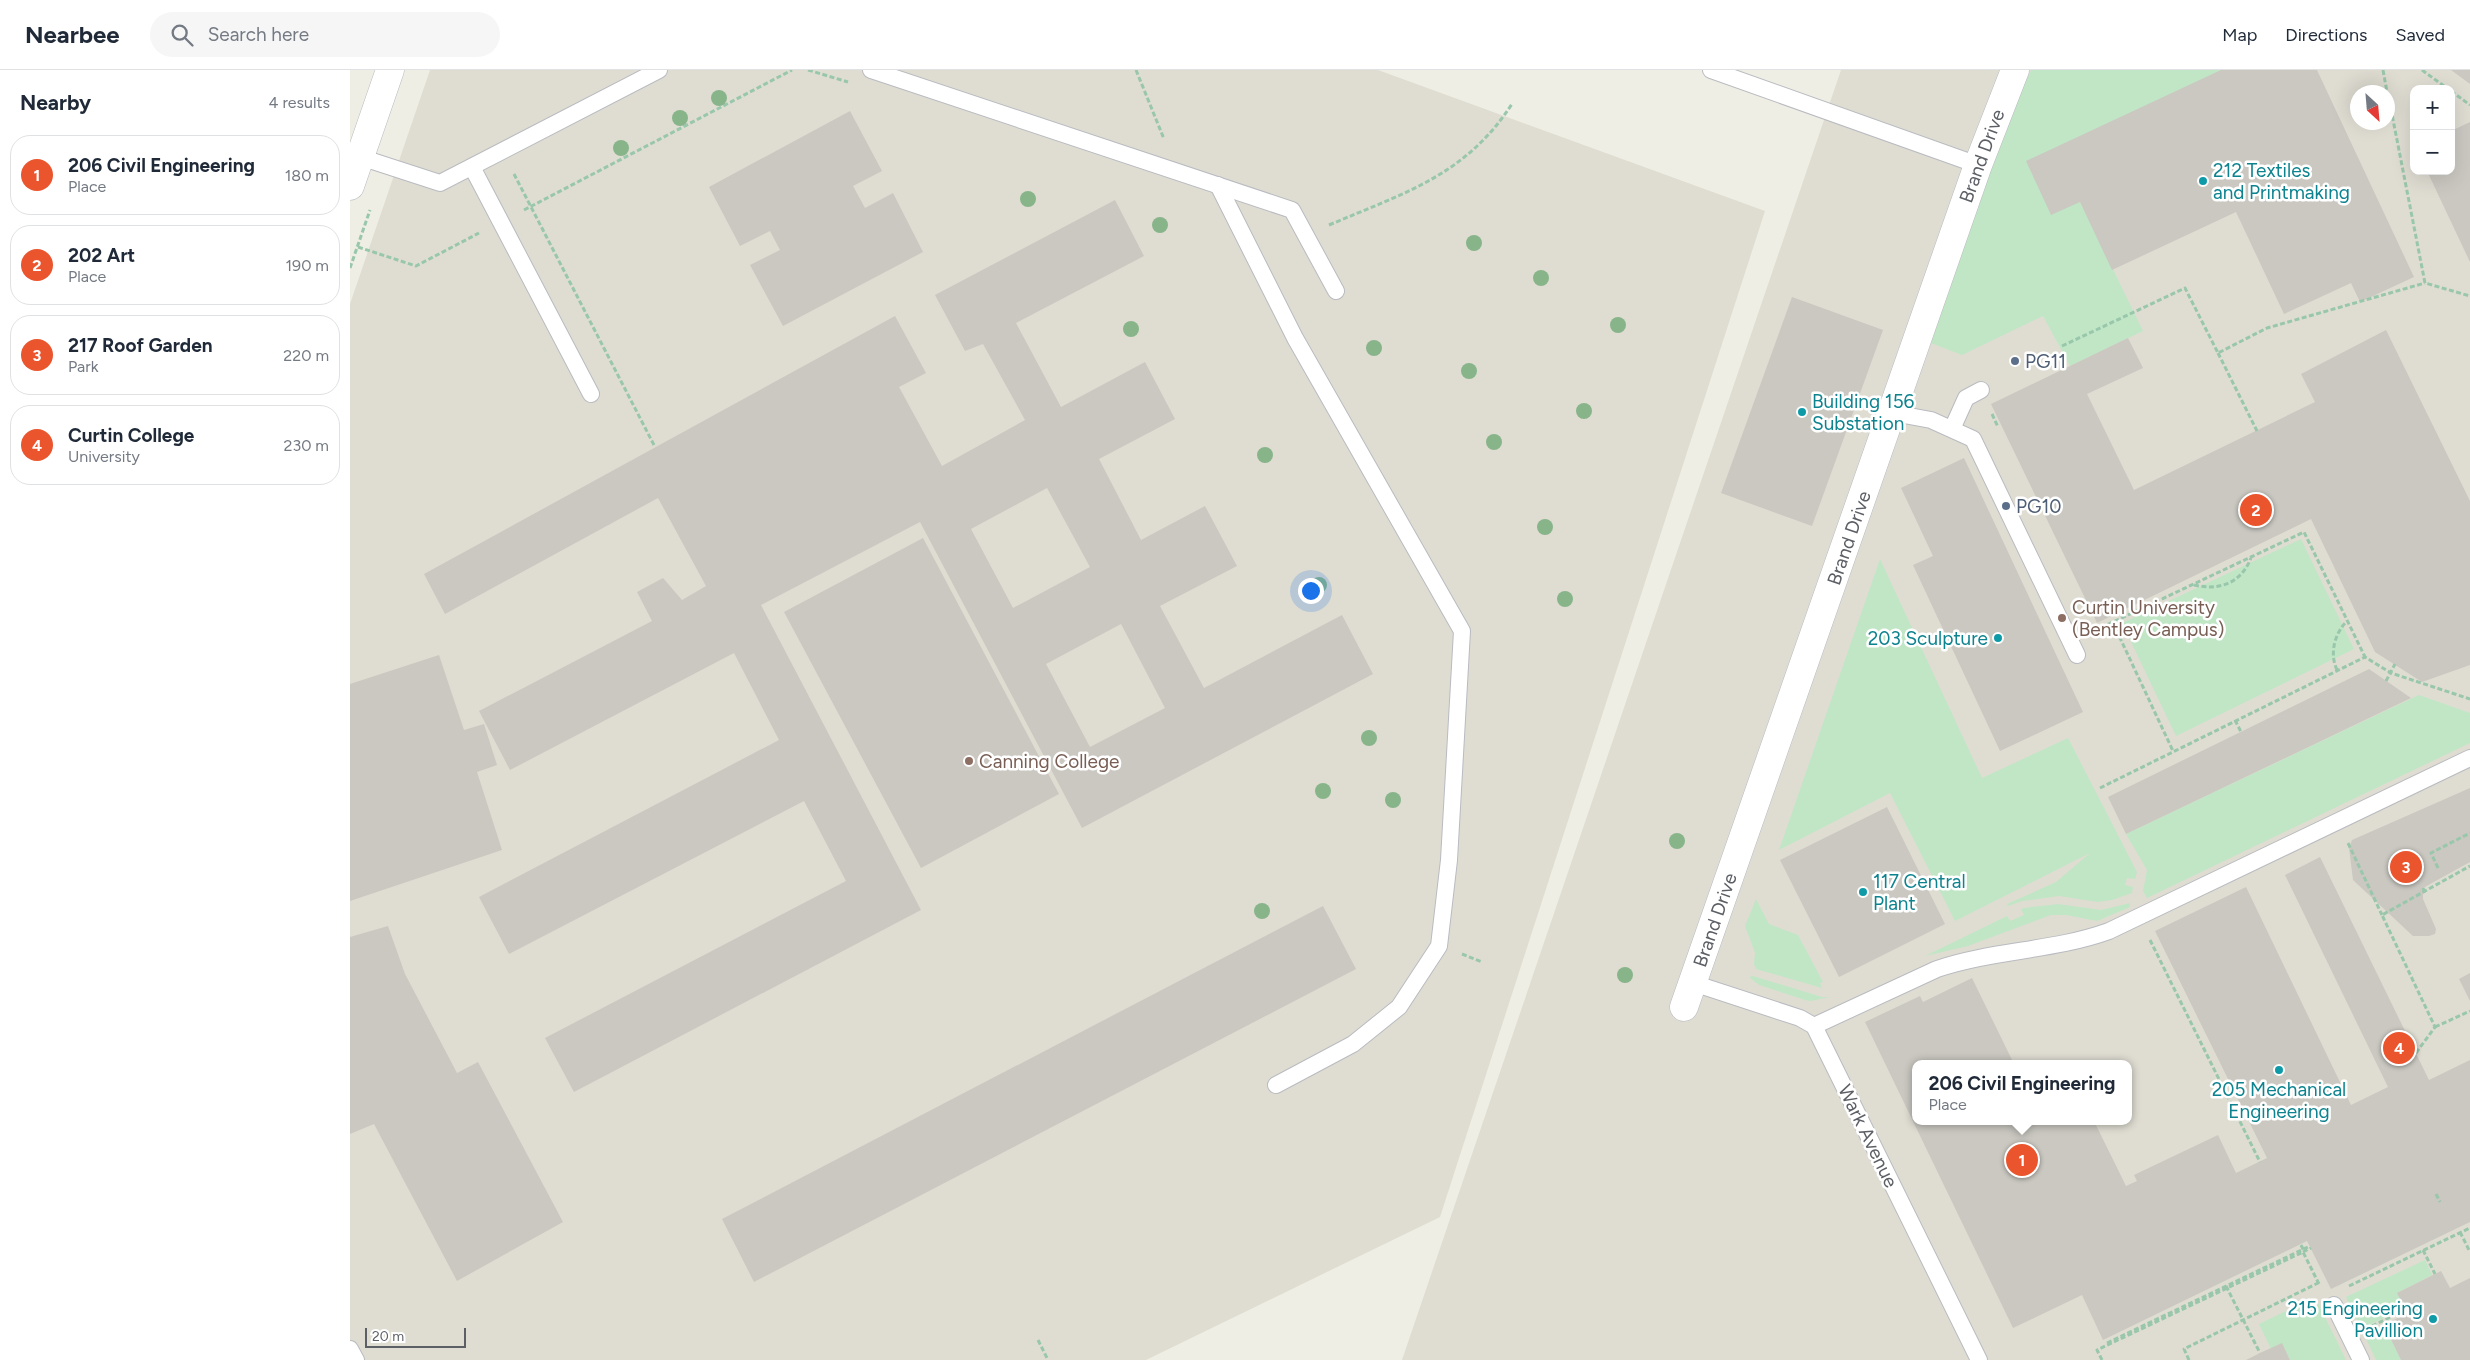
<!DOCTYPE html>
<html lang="en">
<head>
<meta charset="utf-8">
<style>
  :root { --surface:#fff; --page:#f6f6f7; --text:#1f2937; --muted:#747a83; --line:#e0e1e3; --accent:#ea552e }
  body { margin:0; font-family:Figtree,sans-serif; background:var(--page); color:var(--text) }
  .controls { position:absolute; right:15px; top:15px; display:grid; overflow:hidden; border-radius:10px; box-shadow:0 5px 20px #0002 }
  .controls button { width:45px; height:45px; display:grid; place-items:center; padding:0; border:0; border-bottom:1px solid var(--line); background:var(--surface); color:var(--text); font:25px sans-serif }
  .compass { position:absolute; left:2000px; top:15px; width:45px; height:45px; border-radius:50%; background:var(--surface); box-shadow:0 5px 20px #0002; rotate:154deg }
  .scale { position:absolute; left:15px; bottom:12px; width:101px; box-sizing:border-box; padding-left:5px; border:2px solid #5c5f65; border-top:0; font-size:14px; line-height:18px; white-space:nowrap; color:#5c5f65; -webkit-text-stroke:4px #fff; paint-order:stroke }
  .you { position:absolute; left:960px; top:520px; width:18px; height:18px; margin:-12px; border:4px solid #fff; border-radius:50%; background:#1a73e8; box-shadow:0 0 0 8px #1a73e833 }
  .badge { display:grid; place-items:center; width:32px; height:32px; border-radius:50%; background:var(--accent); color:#fff; font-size:16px; font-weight:700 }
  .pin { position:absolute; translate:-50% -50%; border:2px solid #fff; box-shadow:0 1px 5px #0006 }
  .popup { position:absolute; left:1562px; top:990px; width:220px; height:65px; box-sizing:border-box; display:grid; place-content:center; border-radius:10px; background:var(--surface); filter:drop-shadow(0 1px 4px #0005); font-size:16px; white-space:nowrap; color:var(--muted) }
  .popup b { font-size:19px; color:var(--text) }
  .popup::after { content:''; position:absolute; left:50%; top:100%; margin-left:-10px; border:10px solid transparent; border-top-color:var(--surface) }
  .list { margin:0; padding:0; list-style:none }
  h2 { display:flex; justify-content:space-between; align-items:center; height:65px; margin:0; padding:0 20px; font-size:21px }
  h2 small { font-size:16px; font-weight:400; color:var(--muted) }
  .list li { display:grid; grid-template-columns:32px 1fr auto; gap:15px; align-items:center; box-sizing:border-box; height:80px; margin:0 10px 10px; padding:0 10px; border:1px solid var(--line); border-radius:20px }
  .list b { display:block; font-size:19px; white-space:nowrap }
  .list p { margin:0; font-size:16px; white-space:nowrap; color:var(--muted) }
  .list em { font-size:16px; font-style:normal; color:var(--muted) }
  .icon { flex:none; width:28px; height:28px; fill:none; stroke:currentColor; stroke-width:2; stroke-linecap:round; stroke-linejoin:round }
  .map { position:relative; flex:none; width:2120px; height:1290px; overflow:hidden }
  header { display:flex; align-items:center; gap:30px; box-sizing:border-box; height:70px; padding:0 25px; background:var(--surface); border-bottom:1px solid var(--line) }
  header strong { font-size:24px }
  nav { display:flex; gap:28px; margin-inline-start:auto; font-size:18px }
  .search { width:350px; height:45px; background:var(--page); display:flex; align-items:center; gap:12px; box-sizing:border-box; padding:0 18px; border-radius:28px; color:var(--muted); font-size:19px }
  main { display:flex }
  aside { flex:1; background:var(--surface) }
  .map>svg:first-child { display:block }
  .education { fill:#dfddd2; fill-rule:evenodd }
  .green { fill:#c0e6c5 }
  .building { fill:#cac8c1; fill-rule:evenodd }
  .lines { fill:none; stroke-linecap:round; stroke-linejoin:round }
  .lane-casing { stroke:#b9bbc0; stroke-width:18 }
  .street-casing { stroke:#b9bbc0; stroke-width:29 }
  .path { stroke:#99c7ac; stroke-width:3; stroke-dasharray:5 2.5; stroke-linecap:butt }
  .lane { stroke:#fff; stroke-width:16 }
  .street { stroke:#fff; stroke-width:28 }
  .path-bridge { stroke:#99c7ac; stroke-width:3; stroke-dasharray:5 2.5; stroke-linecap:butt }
  .tree { fill:#88b48a }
  .culture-dot { fill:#0f9aa8; stroke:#fff; stroke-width:2 }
  .service-dot { fill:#5c6f8a; stroke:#fff; stroke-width:2 }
  .education-dot { fill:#8d6e63; stroke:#fff; stroke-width:2 }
  .labels { text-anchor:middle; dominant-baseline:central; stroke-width:5; stroke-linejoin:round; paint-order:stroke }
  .street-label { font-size:19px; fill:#5c5f65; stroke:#fff }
  .culture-label { font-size:19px; fill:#0d838f; stroke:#fff; text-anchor:start }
  .service-label { font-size:19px; fill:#4e5e75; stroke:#fff; text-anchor:start }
  .education-label { font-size:19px; fill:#785e54; stroke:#fff; text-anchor:start }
</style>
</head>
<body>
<header>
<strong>Nearbee</strong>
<div class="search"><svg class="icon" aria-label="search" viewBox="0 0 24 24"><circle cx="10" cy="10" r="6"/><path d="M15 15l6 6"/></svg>Search here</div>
<nav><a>Map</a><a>Directions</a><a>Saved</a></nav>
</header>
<main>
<aside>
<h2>Nearby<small>4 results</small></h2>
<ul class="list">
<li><span class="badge">1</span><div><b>206 Civil Engineering</b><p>Place</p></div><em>180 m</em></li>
<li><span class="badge">2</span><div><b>202 Art</b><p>Place</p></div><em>190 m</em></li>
<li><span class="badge">3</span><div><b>217 Roof Garden</b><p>Park</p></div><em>220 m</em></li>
<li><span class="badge">4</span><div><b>Curtin College</b><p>University</p></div><em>230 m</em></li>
</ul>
</aside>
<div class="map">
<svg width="2120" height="1290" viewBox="0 0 2120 1290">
  <rect width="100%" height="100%" fill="#efeee4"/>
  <g class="education">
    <path d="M80,0H1028L1415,141L1090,1147L796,1290H0V234Z"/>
    <path d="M1491,0H2120V1290H1052ZM2064,19H2101V101H2064ZM2008,22H2038V52H2008ZM1566,994H1778V1051H1566Z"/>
  </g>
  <g class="green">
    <path d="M1681,0H1871L1730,132L1793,261L1720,296L1693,246L1612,285L1581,273L1644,81Z"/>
    <path d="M1951,469L2004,579L1826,666L1772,553Z"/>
    <path d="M1530,489L1632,708L1718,668L1787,802L1785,809L1777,808L1775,815L1783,817L1782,823L1762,830L1748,832L1709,826L1672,831L1658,836L1657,834L1706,812L1740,783L1605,851L1540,723L1429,780Z"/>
    <path d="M2069,625L2120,643V673L1797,828L1793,821L1797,800L1776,764Z"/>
    <path d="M1406,829L1419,854L1448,865L1473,912L1470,913L1472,918L1406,899L1404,894L1405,883L1395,856Z"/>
    <path d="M1780,833V837L1747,851L1716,845H1701L1618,876L1575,886L1657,846L1660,851L1674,845L1671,839L1674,838L1708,834L1751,840Z"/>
    <path d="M1403,906L1472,927H1479L1461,931L1455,930L1409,915L1399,907Z"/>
    <path d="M2075,1190L2082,1205L2047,1223L2054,1238L2011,1259L1996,1227Z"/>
    <path d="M1959,1230L1960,1232L1956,1235L1958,1239L1968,1233L1996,1290H1940L1932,1273L1921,1279L1909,1254Z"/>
    <path d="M2034,1255L2051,1290H2026L2014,1264Z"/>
  </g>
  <g class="building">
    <path d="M1871,0H1967L2064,207L2010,232L2001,213L1934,244L1886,142L1762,200L1730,132L1701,145L1676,91Z"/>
    <path d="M2101,0H2120V14Z"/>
    <path d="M500,41L532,101L503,116L515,138L543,123L573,182L433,256L400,195L430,180L420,161L390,176L359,117Z"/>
    <path d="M2120,52V192L2077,101H2101V61Z"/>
    <path d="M765,130L794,186L666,253L711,337L795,292L825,349L749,389L791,470L855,436L887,496L810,536L854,618L992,545L1023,604L732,758L570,452L411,535L571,840L224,1022L195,968L496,811L454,731L159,884L129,827L429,670L384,583L160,700L129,641L302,551L287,522L313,508L332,530L356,516L308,428L95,544L74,504L545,246L576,303L549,317L592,396L675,350L633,274L615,281L585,225ZM697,418L740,497L663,538L621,459ZM771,554L815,638L740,677L696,594Z"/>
    <path d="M1442,227L1533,260L1462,456L1371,423Z"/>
    <path d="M2036,260L2120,431V595L2072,612L2025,582L1961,449L1747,553L1641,334L1778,268L1793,298L1737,324L1784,420L1965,332L1951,304Z"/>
    <path d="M1614,388L1733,642L1650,681L1563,495L1583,486L1551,418Z"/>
    <path d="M573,468L709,724L571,798L434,542Z"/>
    <path d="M89,585L114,660L134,654L147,695L127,702L152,780L0,831V614Z"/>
    <path d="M2019,599L2061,628L1776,764L1758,727Z"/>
    <path d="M2120,718V792L2073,818V829L2086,859L2085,864L2079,866H2063L2003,810L1999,778L2002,770Z"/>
    <path d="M1537,737L1595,854L1489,907L1430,790Z"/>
    <path d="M1970,787L2079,1010L2120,990V1152L1981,1219L1957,1171L1753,1270L1732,1225L1663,1258L1515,952L1570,926L1573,932L1622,908L1664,994H1566V1051H1744L1776,1116L1787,1111L1784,1105L1868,1065L1886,1103L1917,1088L1805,861L1896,817L2001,1035L2038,1017L1935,805Z"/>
    <path d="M973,836L1006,899L404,1212L372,1149Z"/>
    <path d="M38,856L55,904L107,1003L128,992L213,1152L107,1211L24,1054L0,1064V867Z"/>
    <path d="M2120,903V931L2109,909Z"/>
    <path d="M2091,1201L2100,1218L2120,1208V1290H2051L2034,1255L2057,1243L2047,1223Z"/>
    <path d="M1932,1273L1940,1290H1896L1910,1283Z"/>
  </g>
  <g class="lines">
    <defs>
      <g id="lane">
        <path d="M521,0L942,140L986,221"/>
        <path d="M1361,0L1628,95"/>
        <path d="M10,87L90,113L309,0"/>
        <path d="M122,97L241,324"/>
        <path d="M868,115L945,268L1112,561L1099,790L1089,876L1049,937L1003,974L926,1015"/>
        <path d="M1543,343L1581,350L1623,369L1727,585"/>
        <path d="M1602,359L1616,328L1631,320"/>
        <path d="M1343,913L1450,948L1464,956L1629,1290"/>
        <path d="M1464,956L1587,899C1643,880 1704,881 1759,861L2120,688"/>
        <path d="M1984,1235L2011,1290"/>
        <path d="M0,1279L6,1290"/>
      </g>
      <g id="street">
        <path d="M0,116L40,0"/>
        <path d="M1334,937L1628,95L1665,0"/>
      </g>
    </defs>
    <use href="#lane" class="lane-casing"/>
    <use href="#street" class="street-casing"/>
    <g class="path">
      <path d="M458,0L498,12"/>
      <path d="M786,0L814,69"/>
      <path d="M2033,0L2037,22"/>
      <path d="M2072,0L2098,19"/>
      <path d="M2101,21L2120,35"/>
      <path d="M2038,24L2075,213L2120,226"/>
      <path d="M164,104L305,377"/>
      <path d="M174,140L442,0"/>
      <path d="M979,155C1054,123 1115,106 1162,34"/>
      <path d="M8,177L66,196L129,163"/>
      <path d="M0,198L20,140"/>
      <path d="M1712,276L1835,218L1868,283L1917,258L2075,213"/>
      <path d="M1868,283L1907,361"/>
      <path d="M1642,344L1648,357"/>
      <path d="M1844,515C1870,521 1891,513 1901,488"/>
      <path d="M1763,553L1823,681"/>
      <path d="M1744,561L1954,462L2015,587"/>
      <path d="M1987,600C1979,583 1985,563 1997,551"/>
      <path d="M2036,611L2045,594"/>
      <path d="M1885,650L1891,662"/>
      <path d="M1750,718L2015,587L2041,603L2120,629"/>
      <path d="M1998,773L2032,845"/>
      <path d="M2088,798L2081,783L2120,763"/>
      <path d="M2073,818L2075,823"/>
      <path d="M1800,870L1910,1092"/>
      <path d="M1112,884L1132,892"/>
      <path d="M2085,957L2120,941"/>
      <path d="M2066,983L2085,957L2032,845L2120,796"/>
      <path d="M2086,1124L2090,1132"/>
      <path d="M2110,1162L2120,1182"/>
      <path d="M1951,1175L1954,1181"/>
      <path d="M2073,1180L2085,1204"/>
      <path d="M1953,1182L1961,1178"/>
      <path d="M1999,1216L2120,1158"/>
      <path d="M2022,1256L2055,1240"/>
      <path d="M688,1270L698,1290"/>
      <path d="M1752,1290L1747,1280L1953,1182L1969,1214"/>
      <path d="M1839,1290L1834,1279L1968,1213"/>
    </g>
    <use href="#lane" class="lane"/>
    <use href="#street" class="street"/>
    <g class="path-bridge">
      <path d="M1876,1216L1910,1283"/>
      <path d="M1757,1273L1960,1176"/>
    </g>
  </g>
  <g class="tree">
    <circle cx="369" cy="28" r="8"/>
    <circle cx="330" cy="48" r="8"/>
    <circle cx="271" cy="78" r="8"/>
    <circle cx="678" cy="129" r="8"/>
    <circle cx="810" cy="155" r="8"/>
    <circle cx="1124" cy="173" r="8"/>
    <circle cx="1191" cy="208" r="8"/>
    <circle cx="1268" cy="255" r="8"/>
    <circle cx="781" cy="259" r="8"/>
    <circle cx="1024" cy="278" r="8"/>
    <circle cx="1119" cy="301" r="8"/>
    <circle cx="1234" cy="341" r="8"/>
    <circle cx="1144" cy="372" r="8"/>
    <circle cx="915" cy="385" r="8"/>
    <circle cx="1195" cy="457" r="8"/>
    <circle cx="969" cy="515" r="8"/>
    <circle cx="1215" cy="529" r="8"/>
    <circle cx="1019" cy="668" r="8"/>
    <circle cx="973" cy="721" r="8"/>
    <circle cx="1043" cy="730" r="8"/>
    <circle cx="1327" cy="771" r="8"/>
    <circle cx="912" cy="841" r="8"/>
    <circle cx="1275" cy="905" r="8"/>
  </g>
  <g class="culture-dot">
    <circle cx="1853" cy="111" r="5"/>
    <circle cx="1452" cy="342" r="5"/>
    <circle cx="1648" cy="568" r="5"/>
    <circle cx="1513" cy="822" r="5"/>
    <circle cx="1929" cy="1000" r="5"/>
    <circle cx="2083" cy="1249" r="5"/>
  </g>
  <g class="service-dot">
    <circle cx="1665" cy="291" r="5"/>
    <circle cx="1656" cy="436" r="5"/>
  </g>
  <g class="education-dot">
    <circle cx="1712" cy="548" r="5"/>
    <circle cx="619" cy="691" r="5"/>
  </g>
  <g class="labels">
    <g class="street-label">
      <text transform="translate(1632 86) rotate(-70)">Brand Drive</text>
      <text transform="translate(1499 468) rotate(-71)">Brand Drive</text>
      <text transform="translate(1365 850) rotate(-71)">Brand Drive</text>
      <text transform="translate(1518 1066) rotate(64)">Wark Avenue</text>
    </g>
    <g class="culture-label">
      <text x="1863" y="100">212 Textiles<tspan x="1863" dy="22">and Printmaking</tspan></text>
      <text x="1462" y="331">Building 156<tspan x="1462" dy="22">Substation</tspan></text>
      <text x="1638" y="568" text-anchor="end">203 Sculpture</text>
      <text x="1523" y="811">117 Central<tspan x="1523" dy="22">Plant</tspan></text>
      <text x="1929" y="1019" text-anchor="middle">205 Mechanical<tspan x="1929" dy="22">Engineering</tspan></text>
      <text x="2073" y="1238" text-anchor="end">215 Engineering<tspan x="2073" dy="22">Pavillion</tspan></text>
    </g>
    <g class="service-label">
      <text x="1675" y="291">PG11</text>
      <text x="1666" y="436">PG10</text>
    </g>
    <g class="education-label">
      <text x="1722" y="537">Curtin University<tspan x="1722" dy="22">(Bentley Campus)</tspan></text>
      <text x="629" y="691">Canning College</text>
    </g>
  </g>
</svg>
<div class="controls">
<button>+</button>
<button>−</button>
</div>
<svg class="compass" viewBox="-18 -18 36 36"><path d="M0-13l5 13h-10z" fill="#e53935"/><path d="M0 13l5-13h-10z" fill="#747a83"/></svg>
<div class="scale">20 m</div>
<div class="you"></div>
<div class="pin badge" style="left:1672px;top:1090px">1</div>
<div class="popup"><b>206 Civil Engineering</b>Place</div>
<div class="pin badge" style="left:1906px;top:440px">2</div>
<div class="pin badge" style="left:2056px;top:797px">3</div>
<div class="pin badge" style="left:2049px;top:978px">4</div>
</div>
</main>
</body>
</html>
